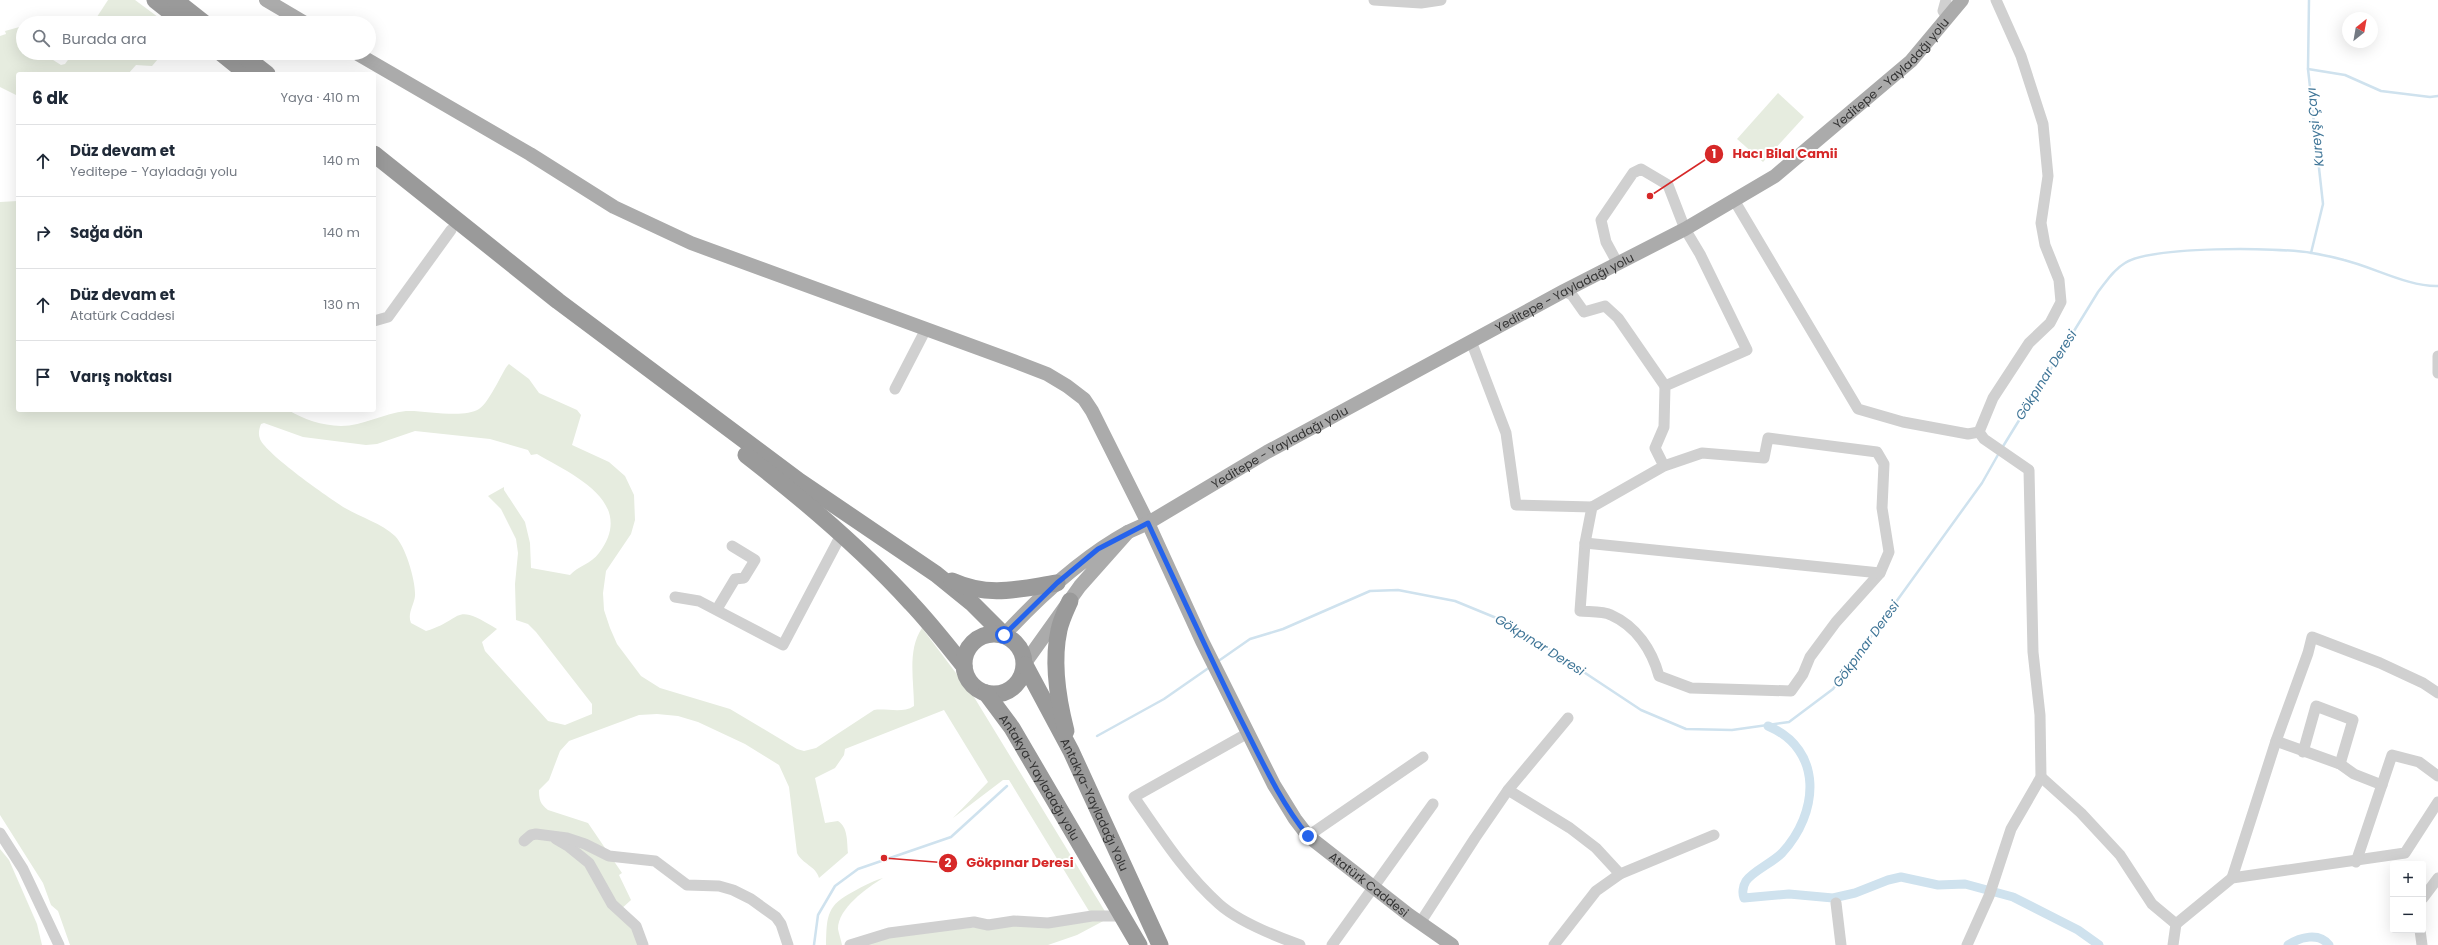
<!DOCTYPE html>
<html lang="tr">
<head>
<meta charset="utf-8">
<style>
  :root { --surface:#fff; --page:#f2f2f3; --text:#1f2937; --muted:#747a83; --line:#e0e1e3 }
  body { margin:0; font-family:Poppins,sans-serif; background:var(--page); color:var(--text) }
  .controls { position:absolute; right:12px; bottom:12px; display:grid; overflow:hidden; border-radius:4px; box-shadow:0 4px 16px #0002 }
  .controls button { width:36px; height:36px; display:grid; place-items:center; padding:0; border:0; border-bottom:1px solid var(--line); background:var(--surface); color:var(--text); font:20px sans-serif }
  .compass { position:absolute; left:2342px; top:12px; width:36px; height:36px; border-radius:50%; background:var(--surface); box-shadow:0 4px 16px #0002; rotate:31deg }
  .stop { position:absolute; width:12px; height:12px; margin:-9px; border:3px solid #2563eb; border-radius:50%; background:#fff }
  .stop.end { background:#2563eb; border-color:#fff; box-shadow:0 1px 4px #0008 }
  .list { margin:0; padding:0; list-style:none }
  h2 { display:flex; justify-content:space-between; align-items:center; height:52px; margin:0; padding:0 16px; font-size:17px }
  h2 small { font-size:13px; font-weight:400; color:var(--muted) }
  .list li { display:grid; grid-template-columns:26px 1fr auto; gap:12px; align-items:center; box-sizing:border-box; height:72px; padding:0 16px; border-top:1px solid var(--line) }
  .list b { display:block; font-size:15px; white-space:nowrap }
  .list p { margin:0; font-size:13px; white-space:nowrap; color:var(--muted) }
  .list em { font-size:13px; font-style:normal; color:var(--muted) }
  .icon { flex:none; width:22px; height:22px; fill:none; stroke:currentColor; stroke-width:2; stroke-linecap:round; stroke-linejoin:round }
  .map { position:relative; flex:none; width:2438px; height:945px; overflow:hidden }
  .search { position:absolute; background:var(--surface); box-shadow:0 4px 16px #0002; left:16px; top:16px; width:360px; height:44px; display:flex; align-items:center; gap:10px; box-sizing:border-box; padding:0 14px; border-radius:22px; color:var(--muted); font-size:15px }
  .panel { position:absolute; background:var(--surface); box-shadow:0 4px 16px #0002; left:16px; top:72px; width:360px; height:340px; border-radius:4px }
  .map>svg:first-child { display:block }
  .green { fill:#e6ecdf; fill-rule:evenodd }
  .lines { fill:none; stroke-linecap:round; stroke-linejoin:round }
  .stream { stroke:#cfe2ee; stroke-width:2.5 }
  .canal { stroke:#cfe2ee; stroke-width:9 }
  .minor { stroke:#d0d0d0; stroke-width:11 }
  .major { stroke:#ababab; stroke-width:14 }
  .highway { stroke:#9a9a9a; stroke-width:17 }
  .route { stroke:#2563eb; stroke-width:5 }
  .labels { text-anchor:middle; dominant-baseline:central; stroke-width:4; stroke-linejoin:round; paint-order:stroke }
  .street-label { font-size:12px; fill:#333; stroke:#fff }
  .water-label { font-size:13px; font-style:italic; fill:#3f7597; stroke:#fff }
  .leader { fill:none; stroke:#d62828; stroke-width:1.5 }
  .callout-dot { fill:#d62828; stroke:#fff; stroke-width:1.5 }
  .mark-label { font-size:12px; text-anchor:middle; font-weight:bold; fill:#fff }
  .callout-label { font-size:13px; text-anchor:middle; font-weight:bold; fill:#d62828; stroke:#fff; stroke-width:4; stroke-linejoin:round; paint-order:stroke }
</style>
</head>
<body>
<div class="map">
<svg width="2438" height="945" viewBox="0 0 2438 945">
  <rect width="100%" height="100%" fill="#fff"/>
  <g class="green">
    <path d="M108,0H135L166,23H93Z"/>
    <path d="M23,26V53H42L61,65L65,64L73,53H163L152,66L136,65L128,74H18V96L0,87V36L6,34L5,31Z"/>
    <path d="M1778,93L1804,117L1763,162L1737,139Z"/>
    <path d="M18,201V410H288C305,420 321,425 341,426C363,426 384,413 406,411C425,410 463,419 479,409C491,401 504,367 509,364L529,379L539,393L577,410L581,415L572,445L609,462L625,476L634,495L635,520L631,534L606,571L603,593L604,610L610,628L617,644L641,676L660,688L730,709L797,749L804,751L816,748L874,710C887,708 902,714 914,706C914,681 907,650 922,628L974,697L1109,918L1077,935L1048,945H850L876,937L1092,916L1009,780H1003L953,818L988,782L944,710L845,749L844,755L835,768L815,778L825,823L838,821C848,827 847,842 848,853L819,878C816,866 802,864 797,853L789,787L779,765L745,744L698,722L678,716L657,714L639,715L569,741L560,751L549,780L539,790C539,799 540,804 548,810L588,823L622,873L619,875L631,900L619,911L643,945H70L58,911L51,905L43,883L0,815V202ZM264,423L303,437L366,445L377,444L415,431L490,439L528,450L531,455L537,454C573,475 637,502 599,553C591,564 578,566 570,575L531,568L530,543L525,522L504,490V487L488,496L501,509L516,539L518,553L515,584L516,620L528,624L536,632L592,704V714L565,725L548,721L485,651L482,642L497,629C452,601 465,619 426,631L411,623C407,614 414,605 415,596C416,582 406,547 395,536C381,523 362,518 345,508C329,498 266,454 260,439C258,434 259,429 261,424Z"/>
    <path d="M0,849L9,860L37,924L42,945H0Z"/>
    <path d="M883,878C867,888 838,908 838,929C839,934 841,940 842,945H826C827,921 825,907 849,894C860,888 870,882 883,878Z"/>
  </g>
  <g class="lines">
    <g class="stream">
      <path d="M2309,0L2308,69L2323,204L2311,253"/>
      <path d="M2308,69L2345,75L2381,91L2430,97L2438,96"/>
      <path d="M2002,448L2098,292C2106,282 2113,270 2125,263C2151,246 2278,247 2312,253C2323,255 2334,257 2344,260C2373,267 2409,287 2438,286"/>
      <path d="M1217,662L1250,639L1283,629L1370,591L1398,590L1455,601L1511,624L1641,710L1686,729L1732,730L1789,722L1833,689L1982,483L1999,453"/>
      <path d="M1097,736L1164,699L1210,667"/>
      <path d="M814,945L818,915L835,886L858,869L951,837L1007,786"/>
    </g>
    <g class="canal">
      <path d="M1768,726C1824,750 1819,813 1782,853C1772,863 1753,871 1746,881C1743,886 1742,893 1744,898L1789,894L1833,898L1855,893L1888,880L1901,877L1938,885L1965,884L2013,897L2078,930L2099,945"/>
      <path d="M2288,945C2300,937 2319,932 2329,945"/>
    </g>
    <g class="minor">
      <path d="M1374,0L1421,3L1441,0"/>
      <path d="M1946,0L1943,11L1947,17"/>
      <path d="M1734,200L1858,409L1903,422L1968,434L1979,432"/>
      <path d="M1618,264L1606,242L1601,220L1633,173L1641,169L1668,185L1685,229L1700,254L1747,350L1665,386L1664,427L1655,448L1664,466L1702,453L1764,458L1768,438L1877,452L1884,464L1882,508L1889,552L1880,573L1836,622L1810,657L1803,674L1791,691L1691,688L1659,676C1652,650 1636,626 1611,615C1603,611 1589,612 1580,611L1585,543L1592,507L1664,466"/>
      <path d="M1564,291L1572,295L1584,312L1605,306L1618,318L1665,386"/>
      <path d="M374,321L388,317L451,230"/>
      <path d="M1471,341L1506,433L1516,505L1592,507"/>
      <path d="M2438,356V373"/>
      <path d="M895,389L926,329"/>
      <path d="M1585,543L1880,573"/>
      <path d="M675,597L699,601L783,645L841,535"/>
      <path d="M717,609L735,579L744,578L755,560L732,546"/>
      <path d="M1248,733L1134,797C1160,834 1185,874 1219,904C1239,922 1275,936 1300,945"/>
      <path d="M2276,741L2340,764L2354,774L2382,785"/>
      <path d="M2303,752L2316,706L2353,720L2340,764"/>
      <path d="M2041,777L2081,813L2120,855L2152,904L2176,924L2232,878L2405,853L2438,802"/>
      <path d="M1508,790L1570,828L1596,848L1620,874"/>
      <path d="M0,833L23,869L59,945"/>
      <path d="M1308,836L1423,757"/>
      <path d="M556,839L568,846L589,863L612,904L636,926L643,945"/>
      <path d="M524,841L531,835L536,834L567,838L585,844L609,856L655,861L687,885L719,886L733,890L751,899L776,917L781,924L788,945"/>
      <path d="M2356,862L2392,755L2419,762L2438,776"/>
      <path d="M2232,878L2276,741L2308,653L2312,637L2380,663L2423,683L2438,693"/>
      <path d="M2423,898L2438,878"/>
      <path d="M1836,903L1841,945"/>
      <path d="M1420,923L1475,838L1508,790L1568,718"/>
      <path d="M2420,930L2422,945"/>
      <path d="M850,945L889,933L974,922L988,925L1014,921L1048,923L1092,916H1122"/>
      <path d="M1332,945L1433,804"/>
      <path d="M1554,945L1596,891L1620,874L1714,835"/>
      <path d="M1967,945L1989,896L2011,829L2041,777L2040,715L2033,652L2029,470L1984,439L1979,432L1993,398L2029,343L2050,323L2061,302L2059,280L2045,245L2041,223L2048,176L2043,124L2021,56L1996,0"/>
      <path d="M2173,945L2176,924"/>
    </g>
    <g class="major">
      <path d="M266,0L305,23"/>
      <path id="s1" d="M356,53L530,154L614,207L691,243L1016,362L1047,374L1067,386L1084,399L1092,411L1148,523L1202,641L1274,785L1295,819L1308,836L1409,915L1452,945"/>
      <path id="s2" d="M1128,532L1148,523L1267,452L1564,291L1685,229L1775,176L1911,61L1962,0"/>
      <path d="M1004,635C1041,595 1081,558 1128,532L1080,586L1025,663"/>
    </g>
    <g class="highway">
      <path d="M155,0L184,23"/>
      <path d="M175,0L204,23"/>
      <path d="M221,53L247,74"/>
      <path d="M240,53L267,74"/>
      <path d="M374,154L558,301L799,481L936,574L973,604L1004,635"/>
      <path d="M746,455C804,500 862,549 911,603C930,623 947,645 964,666"/>
      <path d="M952,581C990,598 1018,589 1057,583"/>
      <circle cx="994" cy="664" r="30"/>
      <path id="s3" d="M1025,665L1071,751L1160,945"/>
      <path id="s4" d="M986,693L1012,728L1139,945"/>
      <path d="M1066,731C1058,700 1052,662 1059,630C1061,620 1066,610 1070,601"/>
    </g>
  </g>
  <g class="lines">
    <path class="route" d="M1004,635L1057,583L1098,549L1148,523C1178,588 1208,653 1240,718C1261,759 1279,800 1308,836"/>
  </g>
  <g class="labels">
    <g class="street-label">
      <text stroke="none"><textPath href="#s2" startOffset="894">Yeditepe - Yayladağı yolu</textPath></text>
      <text stroke="none"><textPath href="#s2" startOffset="498">Yeditepe - Yayladağı yolu</textPath></text>
      <text stroke="none"><textPath href="#s2" startOffset="174">Yeditepe - Yayladağı yolu</textPath></text>
      <text stroke="none"><textPath href="#s4" startOffset="100">Antakya-Yayladağı yolu</textPath></text>
      <text stroke="none"><textPath href="#s3" startOffset="156">Antakya-Yayladağı Yolu</textPath></text>
      <text stroke="none"><textPath href="#s1" startOffset="1379">Atatürk Caddesi</textPath></text>
    </g>
    <g class="water-label">
      <text transform="translate(2315 127) rotate(-96)">Kureyşi Çayı</text>
      <text transform="translate(2046 375) rotate(-58)">Gökpınar Deresi</text>
      <text transform="translate(1866 644) rotate(-54)">Gökpınar Deresi</text>
      <text transform="translate(1540 645) rotate(32)">Gökpınar Deresi</text>
    </g>
  </g>
  <path class="leader" d="M1650 196L1714 154M884 858L948 863"/>
  <g class="callout-dot">
    <circle cx="1650" cy="196" r="4"/>
    <circle cx="884" cy="858" r="4"/>
    <circle cx="1714" cy="154" r="10"/>
    <circle cx="948" cy="863" r="10"/>
  </g>
  <g class="mark-label">
    <text x="1714" y="158">1</text>
    <text x="948" y="867">2</text>
  </g>
  <g class="callout-label">
    <text x="1785" y="158">Hacı Bilal Camii</text>
    <text x="1020" y="867">Gökpınar Deresi</text>
  </g>
</svg>
<div class="controls">
<button>+</button>
<button>−</button>
</div>
<svg class="compass" viewBox="-18 -18 36 36"><path d="M0-13l5 13h-10z" fill="#e53935"/><path d="M0 13l5-13h-10z" fill="#747a83"/></svg>
<div class="stop" style="left:1004px;top:635px"></div>
<div class="stop end" style="left:1308px;top:836px"></div>
<div class="search"><svg class="icon" aria-label="search" viewBox="0 0 24 24"><circle cx="10" cy="10" r="6"/><path d="M15 15l6 6"/></svg>Burada ara</div>
<section class="panel">
<h2>6 dk<small>Yaya · 410 m</small></h2>
<ul class="list">
<li><svg class="icon" aria-label="ahead" viewBox="0 0 24 24"><path d="M12 20V5M6 11l6-6 6 6"/></svg><div><b>Düz devam et</b><p>Yeditepe - Yayladağı yolu</p></div><em>140 m</em></li>
<li><svg class="icon" aria-label="right" viewBox="0 0 24 24"><path d="M7 20v-9h11M14 6l5 5-5 5"/></svg><div><b>Sağa dön</b></div><em>140 m</em></li>
<li><svg class="icon" aria-label="ahead" viewBox="0 0 24 24"><path d="M12 20V5M6 11l6-6 6 6"/></svg><div><b>Düz devam et</b><p>Atatürk Caddesi</p></div><em>130 m</em></li>
<li><svg class="icon" aria-label="arrive" viewBox="0 0 24 24"><path d="M6 21V4h12l-3 4 3 4H6"/></svg><div><b>Varış noktası</b></div></li>
</ul>
</section>
</div>
</body>
</html>
